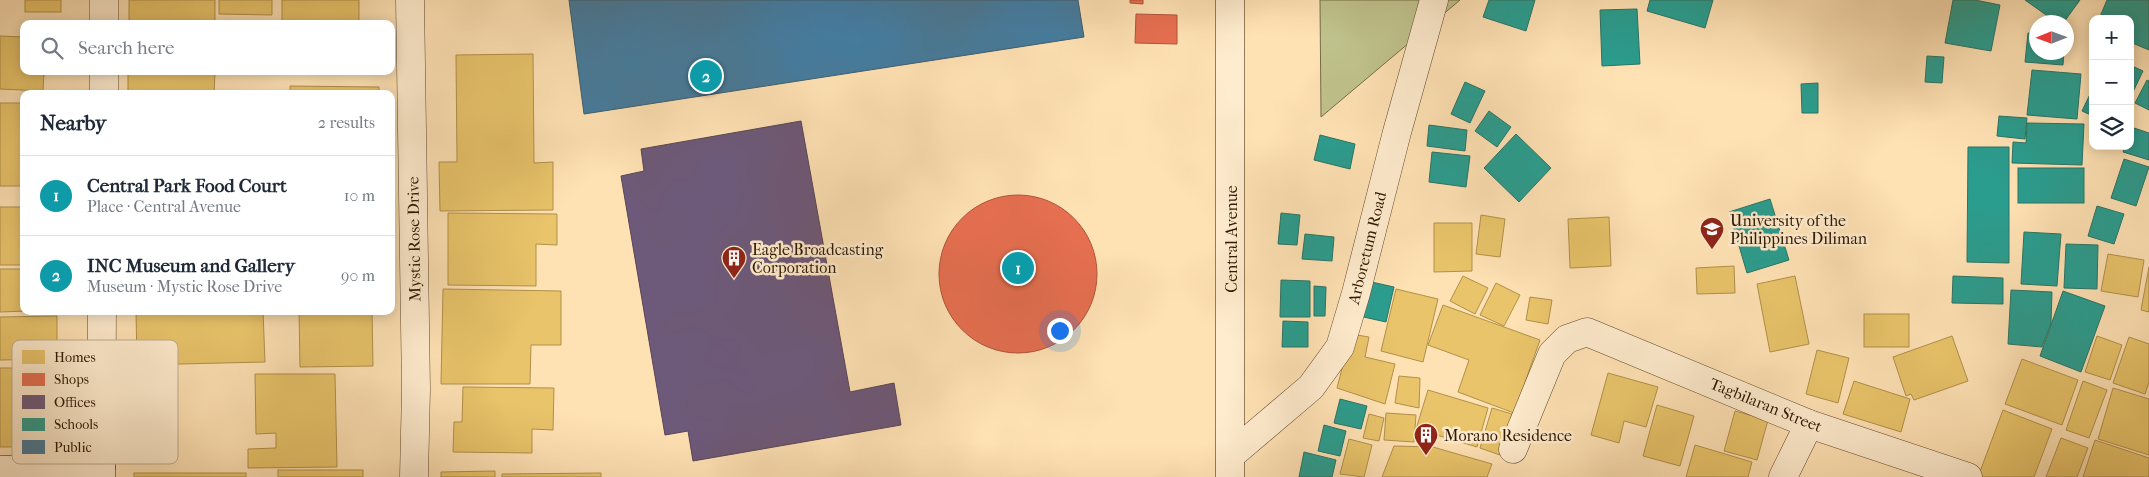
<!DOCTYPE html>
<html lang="en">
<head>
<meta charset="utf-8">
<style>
  :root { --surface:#fff; --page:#f6f6f7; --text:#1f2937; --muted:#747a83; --line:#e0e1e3; --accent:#0f766e }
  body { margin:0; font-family:"IM FELL French Canon",serif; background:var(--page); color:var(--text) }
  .controls { position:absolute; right:15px; top:15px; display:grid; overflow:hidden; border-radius:10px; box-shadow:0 2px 12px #0003 }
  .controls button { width:45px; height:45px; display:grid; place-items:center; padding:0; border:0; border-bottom:1px solid var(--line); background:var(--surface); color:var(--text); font:25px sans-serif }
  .compass { position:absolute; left:2029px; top:15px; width:45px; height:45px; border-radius:50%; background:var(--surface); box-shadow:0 2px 12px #0003; rotate:269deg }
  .you { position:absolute; left:1059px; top:330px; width:18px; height:18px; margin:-12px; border:4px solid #fff; border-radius:50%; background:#1a73e8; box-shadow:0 0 0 8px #1a73e833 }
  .badge { display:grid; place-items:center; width:32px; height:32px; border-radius:50%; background:var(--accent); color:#fff; font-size:16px; font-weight:700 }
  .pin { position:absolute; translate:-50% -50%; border:2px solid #fff; box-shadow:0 1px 5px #0006 }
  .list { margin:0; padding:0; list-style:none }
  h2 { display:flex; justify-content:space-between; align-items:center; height:65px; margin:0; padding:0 20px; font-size:21px }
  h2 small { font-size:16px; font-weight:400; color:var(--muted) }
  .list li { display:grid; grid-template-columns:32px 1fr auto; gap:15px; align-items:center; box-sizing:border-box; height:80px; padding:0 20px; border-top:1px solid var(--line) }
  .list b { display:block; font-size:19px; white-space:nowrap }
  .list p { margin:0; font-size:16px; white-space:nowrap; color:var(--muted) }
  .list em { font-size:16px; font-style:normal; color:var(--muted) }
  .icon { flex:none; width:28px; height:28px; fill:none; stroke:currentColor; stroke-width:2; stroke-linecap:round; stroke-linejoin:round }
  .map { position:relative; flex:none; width:2149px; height:477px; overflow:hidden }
  .search { position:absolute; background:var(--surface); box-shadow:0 2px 12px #0003; left:20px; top:20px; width:375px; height:55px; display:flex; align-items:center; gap:12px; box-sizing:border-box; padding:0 18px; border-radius:10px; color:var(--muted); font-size:19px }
  .panel { position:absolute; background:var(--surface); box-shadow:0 2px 12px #0003; left:20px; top:90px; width:375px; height:225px; border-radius:10px }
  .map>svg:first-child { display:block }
  .green { fill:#c0c38d; stroke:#766c47 }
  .homes { fill:#e9c46a; stroke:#b1904a }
  .shops { fill:#e76f51; stroke:#af5439 }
  .offices { fill:#6d597a; stroke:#5a4556 }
  .schools { fill:#2a9d8f; stroke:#2b7464 }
  .public { fill:#457b9d; stroke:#3e5d6e }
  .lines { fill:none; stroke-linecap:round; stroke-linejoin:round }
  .street-casing { stroke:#62492e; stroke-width:29 }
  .secondary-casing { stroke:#2d1601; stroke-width:29 }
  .street { stroke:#ffecce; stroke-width:28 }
  .secondary { stroke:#ffecce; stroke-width:28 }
  .labels { text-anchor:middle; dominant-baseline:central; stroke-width:5; stroke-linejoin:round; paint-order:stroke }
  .poi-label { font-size:16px; fill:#2d1601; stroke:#ffecce; text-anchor:start }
  .street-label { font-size:16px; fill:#2d1601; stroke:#ffecce }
  .key { fill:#ffecce; stroke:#c0ac90; stroke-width:1 }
  .key-label { font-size:14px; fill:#2d1601 }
</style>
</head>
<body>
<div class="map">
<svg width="2149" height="477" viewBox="0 0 2149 477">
  <rect width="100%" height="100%" fill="#ffe2b4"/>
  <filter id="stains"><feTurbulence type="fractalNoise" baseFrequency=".004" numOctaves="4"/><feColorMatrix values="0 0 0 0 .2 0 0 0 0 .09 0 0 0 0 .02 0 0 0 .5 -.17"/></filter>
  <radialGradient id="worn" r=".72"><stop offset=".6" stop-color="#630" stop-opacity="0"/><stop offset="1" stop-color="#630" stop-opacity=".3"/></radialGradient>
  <path class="green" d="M1320,0H1460L1321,117Z"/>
  <g class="homes">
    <rect x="25" y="0" width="36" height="12"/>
    <rect x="129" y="0" width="86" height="24"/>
    <path d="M219,0H272V15L219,14Z"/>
    <rect x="282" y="0" width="77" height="24"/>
    <path d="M0,36L24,37V71H44L43,91L0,89Z"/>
    <path d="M533,54L534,163L553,162V210L440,211L439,162H457L456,55Z"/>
    <path d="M128,71H215L214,94H128Z"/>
    <path d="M290,86L379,87V94H290Z"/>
    <rect x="0" y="103" width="24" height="83"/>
    <rect x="0" y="207" width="24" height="58"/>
    <path d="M448,213L557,214V245L536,244V286L448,285Z"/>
    <path d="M1481,215L1505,219L1500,257L1476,254Z"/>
    <path d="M1609,217L1611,266L1570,268L1568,219Z"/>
    <path d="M1434,223H1472V271L1434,272Z"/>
    <path d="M2108,254L2144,260L2138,297L2101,291Z"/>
    <path d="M1734,266L1735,293L1697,294L1696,268Z"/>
    <path d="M2149,267V312L2141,310Z"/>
    <path d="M0,269H24V311H28L0,312Z"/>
    <path d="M1463,276L1488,288L1475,314L1450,301Z"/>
    <path d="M1795,276L1809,344L1770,352L1757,284Z"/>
    <path d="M1496,283L1520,295L1504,326L1480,315Z"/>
    <path d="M443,289L561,291V345H531L530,384H441Z"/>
    <path d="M1396,289L1438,299L1423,362L1381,351Z"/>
    <path d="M1530,297L1552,300L1548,324L1526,320Z"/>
    <path d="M1443,305L1540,340L1514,413L1458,392L1469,360L1428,345Z"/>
    <path d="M136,311H263L265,362L137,365Z"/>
    <path d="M299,311H372L373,366L300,367Z"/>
    <rect x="1864" y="314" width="45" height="33"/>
    <path d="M57,316V359L0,360V317Z"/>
    <path d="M1351,334L1369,337L1365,357L1395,364L1385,404L1337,388Z"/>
    <path d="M1952,336L1968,381L1914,400L1911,394L1906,396L1893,357Z"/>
    <path d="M2097,336L2122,345L2110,380L2085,372Z"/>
    <path d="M2129,337L2149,344V382L2145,394L2113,383Z"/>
    <path d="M1817,350L1849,358L1838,403L1806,394Z"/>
    <path d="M2022,359L2078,380L2062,425L2005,404Z"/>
    <path d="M0,368H50L51,447H0Z"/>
    <path d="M1608,373L1658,387L1646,427L1624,421L1619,443L1591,435Z"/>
    <path d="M255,374H335L337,467L248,468V449L276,448V433L256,434Z"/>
    <path d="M1399,376L1420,378L1419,408L1395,403Z"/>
    <path d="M1854,381L1910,399L1901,432L1843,414Z"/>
    <path d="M2083,381L2107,390L2089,438L2066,430Z"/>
    <path d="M463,387L554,388L553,430L532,429V453L453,452L454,422H462Z"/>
    <path d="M2113,388L2149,399V455L2098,439Z"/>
    <path d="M1428,390L1488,408L1477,447L1416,429Z"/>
    <path d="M1657,405L1694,416L1680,466L1643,456Z"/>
    <path d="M1492,408L1512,414L1500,455L1480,448Z"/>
    <path d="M2003,410L2052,429L2034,477H1978Z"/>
    <path d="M1735,411L1768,420L1757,460L1724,451Z"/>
    <path d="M1386,413L1416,415L1414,442L1384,440Z"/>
    <path d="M1369,414L1384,418L1379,441L1363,438Z"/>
    <path d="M2061,438L2088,448L2077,477H2046Z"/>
    <path d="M1349,439L1372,445L1364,477L1340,474Z"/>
    <path d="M2095,440L2149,458V477H2083Z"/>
    <path d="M1695,445L1752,462L1748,477H1686Z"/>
    <path d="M1394,446L1433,447L1492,464L1487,477H1382Z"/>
    <rect x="278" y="470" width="85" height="7"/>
    <path d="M495,471V477H441V472Z"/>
    <rect x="134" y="473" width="112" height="4"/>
    <path d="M601,473V477H502V474Z"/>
  </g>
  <g class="shops">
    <path d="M1130,0H1143V4L1130,3Z"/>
    <path d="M1136,14L1177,15V44L1135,43Z"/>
    <circle cx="1018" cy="274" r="79"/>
  </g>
  <path class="offices" d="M801,121L850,392L894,383L901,425L693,461L688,431L665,435L621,176L644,171L641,149Z"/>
  <g class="schools">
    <path d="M1489,0H1535L1526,31L1483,17Z"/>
    <path d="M1650,0H1713L1705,28L1647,11Z"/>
    <path d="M1953,0H1975L2000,5L1991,51L1945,43Z"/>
    <path d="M2025,0H2080L2064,22H2056Z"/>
    <path d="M2107,0H2149V50L2130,42V19H2099Z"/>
    <path d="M1637,9L1640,64L1602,66L1600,10Z"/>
    <path d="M2028,33H2036V52H2064L2063,65L2025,62Z"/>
    <path d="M1927,56L1944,57L1942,83L1925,82Z"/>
    <path d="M2130,65L2143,71L2130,98Z"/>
    <path d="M2032,70L2081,74L2077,119L2027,115Z"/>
    <path d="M2147,80L2149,81V110L2135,103Z"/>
    <path d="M1465,82L1485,91L1470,123L1451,114Z"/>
    <path d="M1818,83V113H1802L1801,84Z"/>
    <path d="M2093,88V116L2082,111Z"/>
    <path d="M1489,111L1511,127L1497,147L1475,131Z"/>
    <path d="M1999,116L2027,118L2025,139L1997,136Z"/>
    <path d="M2027,123L2084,124L2082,165L2012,163L2013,142L2026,143Z"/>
    <path d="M1429,125L1467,130L1465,151L1427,146Z"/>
    <path d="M2131,127L2149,133V160L2123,152L2125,146H2130Z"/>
    <path d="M1516,134L1551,168L1519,202L1484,168Z"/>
    <path d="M1320,135L1355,144L1350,169L1314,160Z"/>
    <path d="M1968,147H2009V263L1967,262Z"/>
    <path d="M1432,152L1470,156L1466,187L1429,182Z"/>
    <path d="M2124,159L2149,167L2136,206L2111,198Z"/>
    <rect x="2018" y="168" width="66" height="35"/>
    <path d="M1770,199L1789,260L1747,273L1729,212Z"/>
    <path d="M2097,206L2124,214L2114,244L2088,236Z"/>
    <path d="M1281,213L1300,215L1297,245L1278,244Z"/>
    <path d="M2024,232L2061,234L2057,286L2021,284Z"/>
    <path d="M1305,234L1334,237L1332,261L1302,259Z"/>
    <path d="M2066,244L2098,245L2097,289L2064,288Z"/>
    <path d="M1953,276L2003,278V304L1952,303Z"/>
    <path d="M1281,280L1310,281V317H1280Z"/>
    <path d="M1367,281L1394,287L1386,322L1359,316Z"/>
    <path d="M1314,286L1326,287L1325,316H1314Z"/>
    <path d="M2011,290L2052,292L2051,323L2042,347L2008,344Z"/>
    <path d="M2063,291L2105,306L2081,372L2040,356Z"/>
    <path d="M1283,321L1308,322V347H1282Z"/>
    <path d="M1340,399L1367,406L1361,429L1334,423Z"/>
    <path d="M1324,425L1346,431L1340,456L1318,451Z"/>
    <path d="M1304,452L1336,460L1332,477H1299Z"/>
  </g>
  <path class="public" d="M569,0H1078L1084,37L584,114Z"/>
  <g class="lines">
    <defs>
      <g id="street">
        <path d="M410,0L416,389L414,477"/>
        <path d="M104,24V0"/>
        <path d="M104,94V71"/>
        <path d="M1513,449L1552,354L1567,339L1587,332L1809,424L1968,477"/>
        <path d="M1231,455L1311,387L1340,347L1356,293L1397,132L1434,0"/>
        <path d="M101,467L102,311"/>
        <path d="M1783,477L1809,424"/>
      </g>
      <g id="secondary">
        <path d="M1230,0V477"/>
        <path d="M0,470L101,467V477"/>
      </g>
    </defs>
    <use href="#street" class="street-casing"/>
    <use href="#secondary" class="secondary-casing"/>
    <use href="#street" class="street"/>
    <use href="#secondary" class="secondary"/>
  </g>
  <defs>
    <symbol id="university-pin" viewBox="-11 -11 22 30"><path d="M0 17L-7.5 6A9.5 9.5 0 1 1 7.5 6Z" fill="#8f2418" stroke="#ffecce"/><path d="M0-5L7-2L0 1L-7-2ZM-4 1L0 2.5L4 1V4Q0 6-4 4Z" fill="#fff"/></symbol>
    <symbol id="building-pin" viewBox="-11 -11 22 30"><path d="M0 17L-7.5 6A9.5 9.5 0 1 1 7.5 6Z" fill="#8f2418" stroke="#ffecce"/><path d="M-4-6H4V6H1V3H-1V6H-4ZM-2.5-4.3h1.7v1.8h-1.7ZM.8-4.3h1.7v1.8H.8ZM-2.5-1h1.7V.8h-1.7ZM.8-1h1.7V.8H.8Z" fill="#fff"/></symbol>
  </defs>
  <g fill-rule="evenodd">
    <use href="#university-pin" x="1698" y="215" width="28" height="38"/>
    <use href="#building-pin" x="720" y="244" width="28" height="38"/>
    <use href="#building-pin" x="1412" y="421" width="28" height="38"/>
  </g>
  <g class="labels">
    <g class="poi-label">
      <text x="1730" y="220">University of the<tspan x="1730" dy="18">Philippines Diliman</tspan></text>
      <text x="752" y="249">Eagle Broadcasting<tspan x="752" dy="18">Corporation</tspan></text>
      <text x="1444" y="435">Morano Residence</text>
    </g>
    <g class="street-label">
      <text transform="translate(414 239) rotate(-91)">Mystic Rose Drive</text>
      <text transform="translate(1231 239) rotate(-90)">Central Avenue</text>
      <text transform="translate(1367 248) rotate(-76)">Arboretum Road</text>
      <text transform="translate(1766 405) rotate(22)">Tagbilaran Street</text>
    </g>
  </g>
  <rect x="12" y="340" width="166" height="124" rx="8" class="key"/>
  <rect x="22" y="350" width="23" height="14" fill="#e9c46a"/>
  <rect x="22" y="373" width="23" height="13" fill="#e76f51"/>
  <rect x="22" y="395" width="23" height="14" fill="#6d597a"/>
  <rect x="22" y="418" width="23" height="13" fill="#2a9d8f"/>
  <rect x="22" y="440" width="23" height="14" fill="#457b9d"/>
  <g class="key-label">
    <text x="54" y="362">Homes</text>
    <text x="54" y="384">Shops</text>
    <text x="54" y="407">Offices</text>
    <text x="54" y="429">Schools</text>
    <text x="54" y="452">Public</text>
  </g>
  <rect width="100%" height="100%" filter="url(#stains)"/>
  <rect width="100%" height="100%" fill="url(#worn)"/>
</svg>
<div class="controls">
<button>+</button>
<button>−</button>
<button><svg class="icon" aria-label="layers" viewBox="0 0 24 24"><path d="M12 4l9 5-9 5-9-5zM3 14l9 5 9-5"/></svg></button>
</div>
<svg class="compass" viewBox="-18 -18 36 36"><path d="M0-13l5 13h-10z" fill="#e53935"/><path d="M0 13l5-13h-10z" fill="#747a83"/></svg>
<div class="you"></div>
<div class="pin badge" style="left:1018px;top:268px;background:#0f9aa8">1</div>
<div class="pin badge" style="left:706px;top:76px;background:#0f9aa8">2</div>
<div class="search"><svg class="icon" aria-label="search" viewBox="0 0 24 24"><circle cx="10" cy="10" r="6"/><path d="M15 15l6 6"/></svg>Search here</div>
<section class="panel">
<h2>Nearby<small>2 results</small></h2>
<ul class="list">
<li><span class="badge" style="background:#0f9aa8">1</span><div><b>Central Park Food Court</b><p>Place · Central Avenue</p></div><em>10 m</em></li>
<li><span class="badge" style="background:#0f9aa8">2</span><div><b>INC Museum and Gallery</b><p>Museum · Mystic Rose Drive</p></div><em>90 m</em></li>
</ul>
</section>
</div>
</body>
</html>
